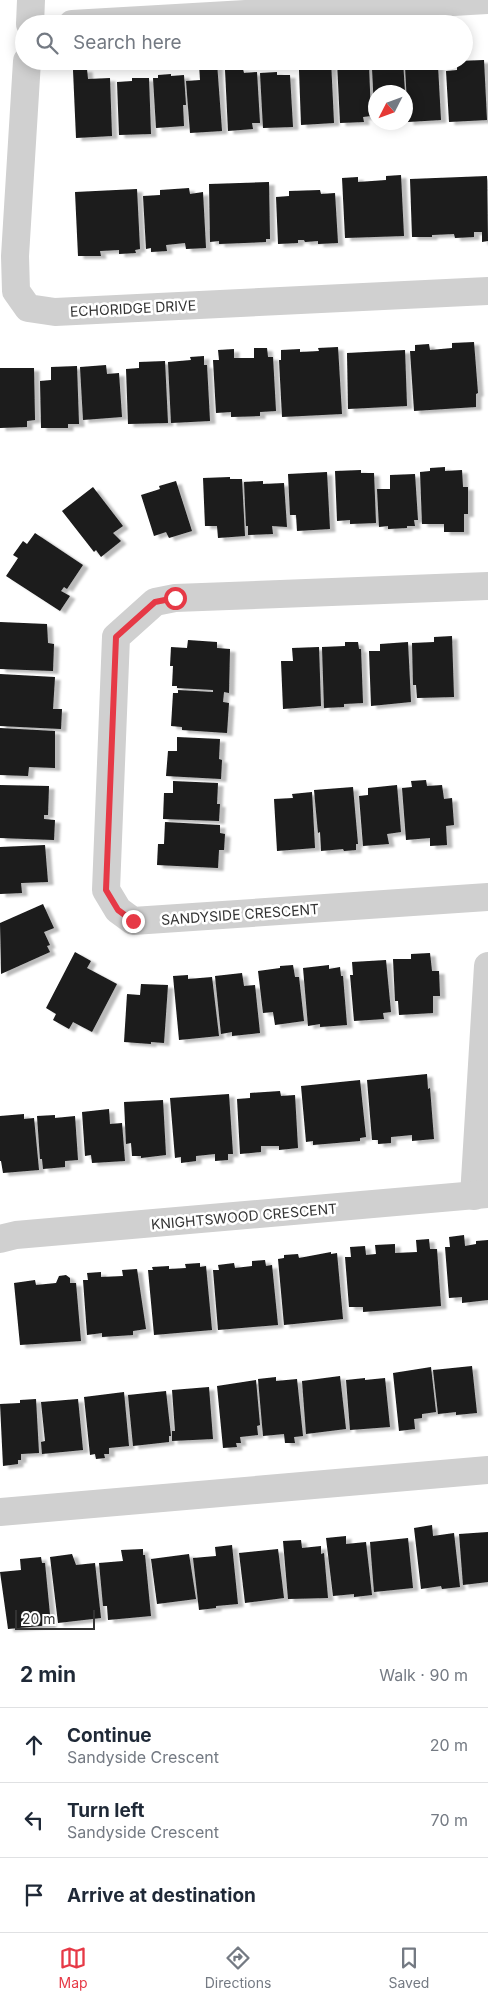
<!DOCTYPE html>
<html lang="en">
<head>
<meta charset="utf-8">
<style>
  :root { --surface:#fff; --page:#f2f2f3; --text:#1f2937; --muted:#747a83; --line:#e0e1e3; --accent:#e63946 }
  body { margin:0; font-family:Inter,sans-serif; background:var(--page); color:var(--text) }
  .compass { position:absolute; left:368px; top:85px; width:45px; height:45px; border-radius:50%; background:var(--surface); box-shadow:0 2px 12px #0003; rotate:228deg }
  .scale { position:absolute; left:15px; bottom:12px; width:80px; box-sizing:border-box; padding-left:5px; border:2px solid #333; border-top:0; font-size:14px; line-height:18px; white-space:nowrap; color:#333; -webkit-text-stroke:4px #fff; paint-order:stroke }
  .stop { position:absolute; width:15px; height:15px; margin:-11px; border:4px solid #e63946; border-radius:50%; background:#fff }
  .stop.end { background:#e63946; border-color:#fff; box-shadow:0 1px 5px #0008 }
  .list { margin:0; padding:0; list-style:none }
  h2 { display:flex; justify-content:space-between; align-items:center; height:65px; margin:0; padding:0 20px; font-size:21px }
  h2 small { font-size:16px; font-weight:400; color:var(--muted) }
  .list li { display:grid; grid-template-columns:32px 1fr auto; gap:15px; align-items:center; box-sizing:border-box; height:75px; padding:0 20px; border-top:1px solid var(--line) }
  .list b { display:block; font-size:19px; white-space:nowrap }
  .list p { margin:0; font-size:16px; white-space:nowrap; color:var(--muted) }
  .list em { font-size:16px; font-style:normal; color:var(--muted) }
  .icon { flex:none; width:28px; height:28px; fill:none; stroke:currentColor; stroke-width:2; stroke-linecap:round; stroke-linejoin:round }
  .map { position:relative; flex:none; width:488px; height:1642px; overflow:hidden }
  .search { position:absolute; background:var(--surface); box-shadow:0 2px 12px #0003; left:15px; right:15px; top:15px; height:55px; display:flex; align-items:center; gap:12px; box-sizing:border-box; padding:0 18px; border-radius:28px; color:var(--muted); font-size:19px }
  .sheet { height:290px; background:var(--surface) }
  nav { display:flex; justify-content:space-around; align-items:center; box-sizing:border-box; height:70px; border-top:1px solid var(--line); background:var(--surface); font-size:14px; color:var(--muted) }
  nav a { display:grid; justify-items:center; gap:2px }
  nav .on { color:var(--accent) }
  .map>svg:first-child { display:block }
  .building { fill:#1a1a1a; filter:url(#shadow) }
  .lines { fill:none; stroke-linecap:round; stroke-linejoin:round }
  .minor { stroke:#d0d0d0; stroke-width:28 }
  .route { stroke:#e63946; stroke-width:6 }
  .labels { text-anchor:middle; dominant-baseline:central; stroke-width:5; stroke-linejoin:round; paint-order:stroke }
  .street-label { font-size:14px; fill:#333; stroke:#fff }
</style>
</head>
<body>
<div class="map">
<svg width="488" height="1642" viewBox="0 0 488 1642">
  <defs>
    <filter id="shadow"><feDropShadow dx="5.5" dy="3" stdDeviation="1" flood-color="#0004"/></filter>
  </defs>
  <rect width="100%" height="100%" fill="#fff"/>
  <g class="building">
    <path d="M484,60L487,120L449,122L446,71L457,70V61Z"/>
    <path d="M311,61H331L334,123L301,125L299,70L311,69Z"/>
    <path d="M356,61V66L369,65L371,116L363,117L364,122L340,123L337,62Z"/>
    <path d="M384,61H403L405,92H376V109H374L372,68L384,67Z"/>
    <path d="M217,63L222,131L190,133L186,81L200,80L199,64Z"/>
    <path d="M424,65V66H438L441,120L408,122L405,66Z"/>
    <path d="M87,69L88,79L110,78L112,136L76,138L73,70Z"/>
    <path d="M243,69L244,73L257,72L260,123H252L253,129L228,131L225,70Z"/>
    <path d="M277,72V75H290L293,127L263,128L260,73Z"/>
    <path d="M171,74V76L184,75L186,105H183L184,126L156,128L153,78H158V75Z"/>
    <path d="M132,78H149L151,134L119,135L117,82L132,81Z"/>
    <path d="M401,175L404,236L345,238L342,178L358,177V182L386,180V176Z"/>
    <path d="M487,176L488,241L482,242V232H474V237L455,238L454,234L432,235V237H412L410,179Z"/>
    <path d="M269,182L270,239H266V242L219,244V241L210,242L209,184Z"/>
    <path d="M189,188L190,194L203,192L206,248L186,249L185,243L166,245L167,251L151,252V248L146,249L143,196L160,195V190Z"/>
    <path d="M137,189L140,249L135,250L136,253L119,254V250L100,251L101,256H78L75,192Z"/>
    <path d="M320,190L321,194L335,193L338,243L318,244V241L305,242L304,240H298V243L278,244L276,197L289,196V191Z"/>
    <path d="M474,342L478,393L476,394V407L414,411L410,351H415V345L429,344L430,350L452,348V343Z"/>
    <path d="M338,347L342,414L282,417L279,360H281V350L300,349V352L319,351L318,348Z"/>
    <path d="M254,348H267L268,357H273L276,411L260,412V416L231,417V412L216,413L213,360H219L218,350L234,349V358H254Z"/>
    <path d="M405,350L407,406L348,409L347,353Z"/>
    <path d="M204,356V365H207L210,421L171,423L168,362L191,360L190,357Z"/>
    <path d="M165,361L168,423L128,424L126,369L139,368V362Z"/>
    <path d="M106,365L107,374L119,373L122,417L83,420L80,367Z"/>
    <path d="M77,366L79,424H68V428H41L40,381L51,380V367Z"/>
    <path d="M0,368H34L35,420L27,421V427L0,428Z"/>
    <path d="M445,467V471L462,470L463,487H468V514H464V532H444V524H422L420,472L430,471V468Z"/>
    <path d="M361,470V473H374L376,523L350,524V520L337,521L335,471Z"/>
    <path d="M327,472L330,529L297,531L296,515H290L288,474Z"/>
    <path d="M415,474L418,520H414L415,526H407V528L388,529V526L379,527L377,489H390V475Z"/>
    <path d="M230,477V479H242L245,536L218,538L217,526H205L203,478Z"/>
    <path d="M176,481L192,531L169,538L166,532L154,536L141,495L160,489L159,486Z"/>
    <path d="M263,481V484L284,483L287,527L272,526L273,534L248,535V526H246L244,482Z"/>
    <path d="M93,487L123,526L113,533L121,541L101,557L96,550L94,552L62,511Z"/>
    <path d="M35,533L83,565L67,589L64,587L61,591L70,596L60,611L6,576L18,558L13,555L23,541L27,544Z"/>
    <path d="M0,622L47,624L48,643L54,644L53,671L0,669Z"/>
    <path d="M452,636L454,697L417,698L416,685H413L412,643L434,642V637Z"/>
    <path d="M188,640L217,642V648L230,649L229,693L224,692L223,702L229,703L227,733L182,730V727L171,726L173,693H178V690L213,692V690L177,688V686H172L173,666H170L171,647L187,648Z"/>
    <path d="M345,642H358L359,649H361L363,703L344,704V707L324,708L322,647L345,646Z"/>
    <path d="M408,642L411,702L371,706L369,651H380V644Z"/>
    <path d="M319,647L321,706L283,709L281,661H293L292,648Z"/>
    <path d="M0,674L55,677L53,709H62L61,729L0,726Z"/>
    <path d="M0,728L55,731V768L29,767L28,776L0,775Z"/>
    <path d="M177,737L220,739L219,759L222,760L221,779L166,776L168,751H177Z"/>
    <path d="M426,780L427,786L442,785L444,799L452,798L454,825L446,826L447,845L430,846V838L406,840L402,788L412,787L411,781Z"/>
    <path d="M173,781L218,783L217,804H220L219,821L163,819L164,793H173Z"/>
    <path d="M0,785L49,786L48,815H44V819L55,820L54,840L0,838Z"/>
    <path d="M397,785L401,832L387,834L389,844L363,846L359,796L368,795V788Z"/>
    <path d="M353,787L358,844H356V850L344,851L343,849L321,851L320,832L318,833L314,790Z"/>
    <path d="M312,792L315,848L277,851L274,799L293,798L292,794Z"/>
    <path d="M165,822L220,825V833L225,834L224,850H219L218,868L157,865L158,844H164Z"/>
    <path d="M45,845L48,882L21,883L22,893L0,894V847Z"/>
    <path d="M43,904L54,928L44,932L50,945L47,946L50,952L1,974L0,923Z"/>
    <path d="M75,952L91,961L87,968L117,984L92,1032L73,1022L69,1029L53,1020L56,1014L46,1008Z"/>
    <path d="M430,953L432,971H439L440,996H433V1013L399,1015L398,1001H395L393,959H411V954Z"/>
    <path d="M386,960L391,1012L383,1013L384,1019L354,1021L350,975H353L352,962Z"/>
    <path d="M293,965L295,977H299L304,1021L275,1025L273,1012L263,1013L258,971L280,968V966Z"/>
    <path d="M329,965V969L340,967L341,976H343L347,1025L320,1027V1024L308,1026L303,968Z"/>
    <path d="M242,973L244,986L255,985L260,1033L232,1036V1032L221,1034L215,976Z"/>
    <path d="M188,975V979L212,977L219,1036L179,1040L173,976Z"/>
    <path d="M141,984L168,985L164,1043L151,1042V1044L124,1042L127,994L140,995Z"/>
    <path d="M427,1074L428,1089L430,1088L434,1139L412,1141V1135L391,1137V1143L378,1144V1140H372L367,1080Z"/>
    <path d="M360,1080L366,1137L360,1138V1141L313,1145V1141L306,1142L301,1086Z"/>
    <path d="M280,1091L281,1096L295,1095L298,1148L279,1150V1146H261V1152L240,1154L237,1099L250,1098V1093Z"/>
    <path d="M229,1094L233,1154H228V1160L215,1161V1154L196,1156V1161L181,1163V1157L175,1158L170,1098Z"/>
    <path d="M163,1100L166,1155L141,1158V1156H132L131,1143L126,1144L124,1102Z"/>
    <path d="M109,1109L110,1124L122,1123L125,1161L92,1163L91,1155L85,1156L82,1112Z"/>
    <path d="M24,1114V1119L34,1118L39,1170L3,1173L1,1161H0V1116Z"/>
    <path d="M55,1115V1118L75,1116L78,1160L65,1161V1167L43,1169L42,1159H40L37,1116Z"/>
    <path d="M464,1235L465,1246L476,1244V1241L488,1240V1300L462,1303V1297L449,1298L445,1247H450L449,1237Z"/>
    <path d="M429,1239L430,1249H437L441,1306L363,1312V1307H349L345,1257H351L350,1247L365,1246L366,1255L376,1254L375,1245L395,1244V1253L417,1252L416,1240Z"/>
    <path d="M331,1252V1254L337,1253L343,1319L284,1325L278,1259L284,1258V1255L298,1254L299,1258Z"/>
    <path d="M265,1260L266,1266L272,1265L278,1325L218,1330L213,1270H219L218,1265L234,1263L235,1268L252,1266V1261Z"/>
    <path d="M200,1263V1267L206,1266L212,1330L154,1335L148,1270H153L152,1267L169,1266V1269L186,1268L185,1264Z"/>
    <path d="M137,1269L146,1329L133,1331V1335L102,1337V1333L87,1335L83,1280H88L87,1273L101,1272V1277L123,1276L122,1270Z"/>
    <path d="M66,1275L70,1278V1283H76L81,1341L20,1345L14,1283L35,1280L36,1285L56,1283L59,1276Z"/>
    <path d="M472,1366L477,1413L456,1415V1412L438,1414L433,1370Z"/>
    <path d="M431,1367L436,1412L422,1414V1418L414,1419L415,1429L399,1431L393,1373Z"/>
    <path d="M340,1376L346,1429L306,1434L302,1381Z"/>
    <path d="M276,1377V1381L297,1379L303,1436L294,1437L295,1443H285L284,1434L263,1436L258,1379Z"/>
    <path d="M365,1378V1380L385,1378L390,1427L350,1430L346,1380Z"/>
    <path d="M256,1380L260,1425L257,1426L258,1435L240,1437L241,1443H236L237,1447L223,1448L217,1386Z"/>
    <path d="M209,1387L213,1439L172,1441V1431H175L172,1390Z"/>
    <path d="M166,1391L171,1436H169V1442L133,1446L128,1395Z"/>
    <path d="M124,1392L129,1446L109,1448V1454H104L105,1458L96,1459L95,1454L90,1455L84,1397Z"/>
    <path d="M36,1399L39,1453L21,1454V1460H18V1464L3,1466L0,1404L20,1403V1400Z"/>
    <path d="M78,1399L83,1450L42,1454L41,1442L45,1441L41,1402Z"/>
    <path d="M432,1525L433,1536L454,1533L460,1587L442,1589L441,1586L421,1589L414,1528Z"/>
    <path d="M488,1532V1582L463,1585L459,1534Z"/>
    <path d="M346,1536V1544L366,1542L372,1595L354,1597V1594L333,1596L326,1538Z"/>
    <path d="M408,1538L413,1588L374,1592L370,1542Z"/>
    <path d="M301,1540L302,1548L321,1546V1554L324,1553L328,1598L288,1599L283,1541Z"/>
    <path d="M232,1545L238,1604L216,1606V1608L199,1610L193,1558L216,1556L215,1547Z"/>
    <path d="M143,1549V1555H145L151,1616L108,1620L107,1606H103L99,1563L123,1561L121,1550Z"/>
    <path d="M278,1549L284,1598L245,1603L239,1553Z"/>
    <path d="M72,1554L76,1565L95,1563L101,1618L58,1623L50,1557Z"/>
    <path d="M189,1554L196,1599L157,1604L151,1559Z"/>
    <path d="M41,1557L42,1563H45L51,1625L8,1629L0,1572L21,1570L20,1559Z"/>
  </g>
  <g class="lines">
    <g class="minor">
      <path d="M30,24L31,0"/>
      <path d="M72,24L488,0"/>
      <path d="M27,61L15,256L16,291L28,308L55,312L488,291"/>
      <path d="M488,586L175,598L155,602L116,637L106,890L118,910L133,921L488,897"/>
      <path d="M474,1196L488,966"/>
      <path d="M0,1239L16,1235L488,1194"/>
      <path d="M0,1512L488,1470"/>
    </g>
  </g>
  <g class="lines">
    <path class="route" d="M133,921L118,910L106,890L116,637L155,602L175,598"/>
  </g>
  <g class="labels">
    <g class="street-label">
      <text transform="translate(133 308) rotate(-3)">ECHORIDGE DRIVE</text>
      <text transform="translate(240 914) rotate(-4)">SANDYSIDE CRESCENT</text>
      <text transform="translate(244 1216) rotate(-5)">KNIGHTSWOOD CRESCENT</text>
    </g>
  </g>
</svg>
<svg class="compass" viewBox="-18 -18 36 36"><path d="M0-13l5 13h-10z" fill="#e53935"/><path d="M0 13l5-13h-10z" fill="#747a83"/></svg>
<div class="scale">20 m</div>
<div class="stop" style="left:175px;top:598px"></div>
<div class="stop end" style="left:133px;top:921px"></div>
<div class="search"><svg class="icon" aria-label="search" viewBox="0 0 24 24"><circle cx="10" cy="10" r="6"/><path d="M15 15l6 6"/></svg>Search here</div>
</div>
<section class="sheet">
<h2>2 min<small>Walk · 90 m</small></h2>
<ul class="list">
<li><svg class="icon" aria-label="ahead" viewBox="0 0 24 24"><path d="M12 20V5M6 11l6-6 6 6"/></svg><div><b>Continue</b><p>Sandyside Crescent</p></div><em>20 m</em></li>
<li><svg class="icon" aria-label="left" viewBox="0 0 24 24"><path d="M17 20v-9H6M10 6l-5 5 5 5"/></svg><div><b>Turn left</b><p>Sandyside Crescent</p></div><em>70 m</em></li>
<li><svg class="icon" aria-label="arrive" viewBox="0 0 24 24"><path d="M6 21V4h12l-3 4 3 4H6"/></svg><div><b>Arrive at destination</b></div></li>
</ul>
</section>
<nav>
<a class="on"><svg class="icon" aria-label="map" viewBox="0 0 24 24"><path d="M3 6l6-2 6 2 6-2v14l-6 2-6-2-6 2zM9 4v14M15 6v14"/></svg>Map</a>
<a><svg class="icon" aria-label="directions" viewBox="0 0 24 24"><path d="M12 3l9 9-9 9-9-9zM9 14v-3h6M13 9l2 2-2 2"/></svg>Directions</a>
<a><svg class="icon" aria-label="saved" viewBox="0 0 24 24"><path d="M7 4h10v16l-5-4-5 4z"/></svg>Saved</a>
</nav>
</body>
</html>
